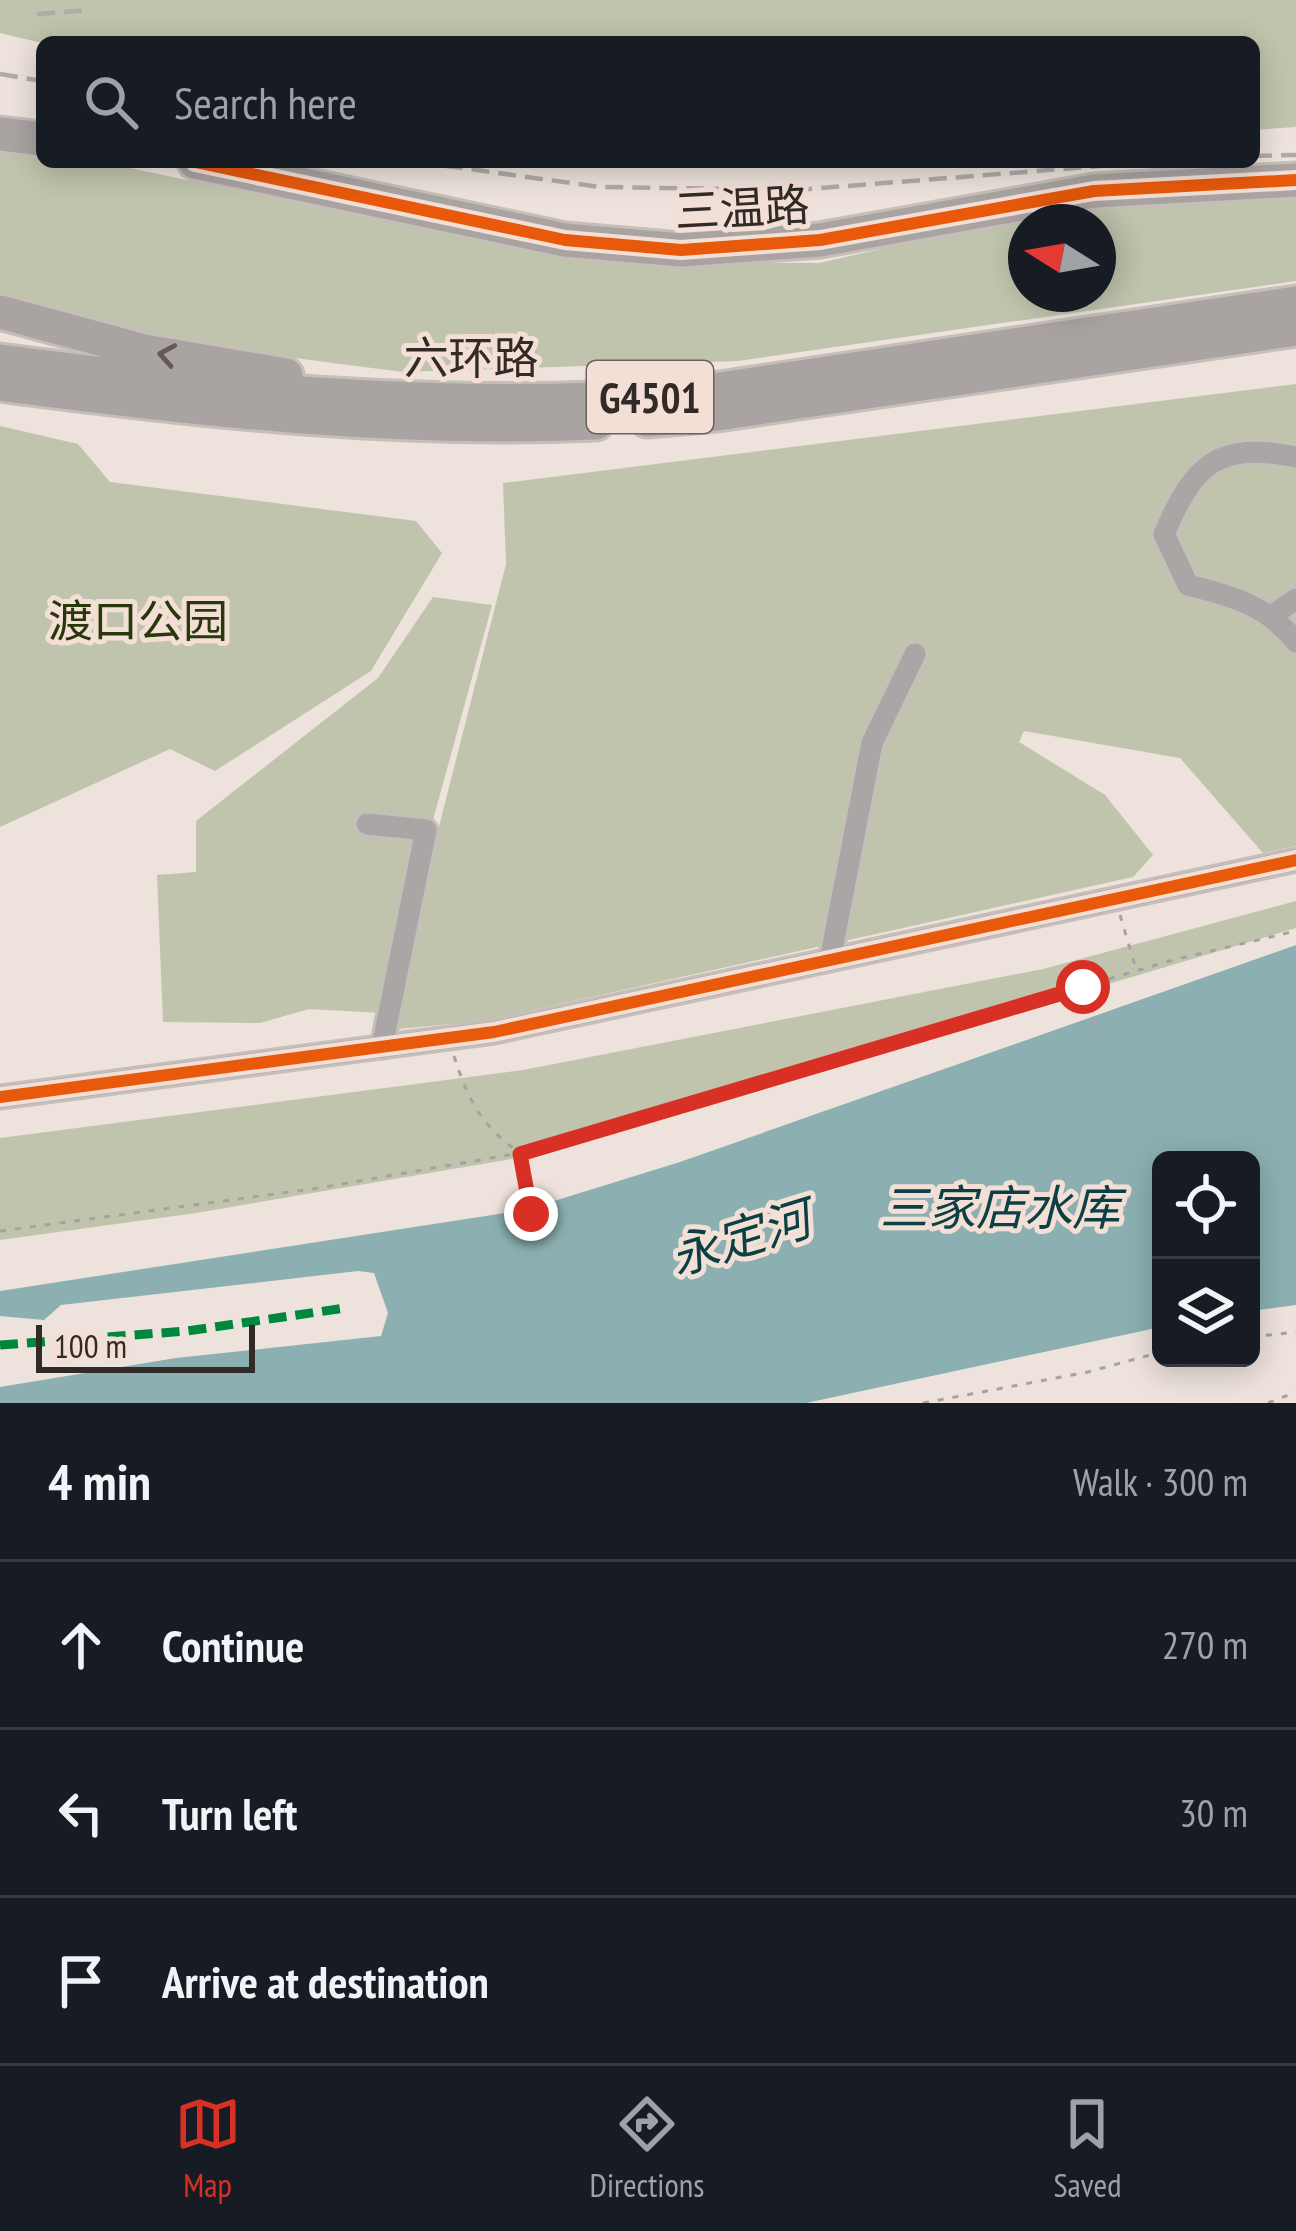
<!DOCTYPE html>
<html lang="en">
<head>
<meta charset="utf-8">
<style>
  :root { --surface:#171b24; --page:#20242c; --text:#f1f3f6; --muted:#9ea1a6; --line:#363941; --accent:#d93025 }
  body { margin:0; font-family:"PT Sans Narrow","Noto Sans SC",sans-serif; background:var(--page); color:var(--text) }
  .controls { position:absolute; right:36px; bottom:36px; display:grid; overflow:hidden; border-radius:18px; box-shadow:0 6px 30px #0003 }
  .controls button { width:108px; height:108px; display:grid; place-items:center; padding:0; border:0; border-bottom:3px solid var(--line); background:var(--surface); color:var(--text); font:60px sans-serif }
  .compass { position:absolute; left:1008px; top:204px; width:108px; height:108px; border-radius:50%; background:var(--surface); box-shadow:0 6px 30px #0003; rotate:281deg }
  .scale { position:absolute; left:36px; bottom:30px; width:219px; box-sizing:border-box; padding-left:12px; border:6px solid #322a27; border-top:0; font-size:33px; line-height:42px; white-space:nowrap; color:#322a27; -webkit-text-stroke:9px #f3dfd6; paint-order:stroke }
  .stop { position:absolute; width:36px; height:36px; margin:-27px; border:9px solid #d93025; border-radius:50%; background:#fff }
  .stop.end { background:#d93025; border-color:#fff; box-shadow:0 3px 12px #0008 }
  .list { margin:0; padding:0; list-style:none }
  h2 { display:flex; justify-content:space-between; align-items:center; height:156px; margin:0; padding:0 48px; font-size:51px }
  h2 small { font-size:39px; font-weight:400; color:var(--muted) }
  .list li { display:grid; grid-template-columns:78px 1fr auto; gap:36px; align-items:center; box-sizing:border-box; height:168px; padding:0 48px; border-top:3px solid var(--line) }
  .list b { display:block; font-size:45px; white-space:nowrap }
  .list em { font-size:39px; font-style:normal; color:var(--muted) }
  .icon { flex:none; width:66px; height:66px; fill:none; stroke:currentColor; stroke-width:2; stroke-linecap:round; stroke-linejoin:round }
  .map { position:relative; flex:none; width:1296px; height:1403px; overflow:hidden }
  .search { position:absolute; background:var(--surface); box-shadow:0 6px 30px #0003; left:36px; right:36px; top:36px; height:132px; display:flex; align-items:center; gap:30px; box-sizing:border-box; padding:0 42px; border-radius:18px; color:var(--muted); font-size:45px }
  .sheet { height:660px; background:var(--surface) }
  nav { display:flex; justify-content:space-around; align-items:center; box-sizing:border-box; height:168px; border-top:3px solid var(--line); background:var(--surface); font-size:33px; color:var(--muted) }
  nav a { display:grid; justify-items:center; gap:6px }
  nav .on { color:var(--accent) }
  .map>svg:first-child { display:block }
  .forest { fill:#c0c4ac; fill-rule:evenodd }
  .water { fill:#8cb0b1 }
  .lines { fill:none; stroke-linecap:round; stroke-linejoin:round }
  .minor-casing { stroke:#c6beb9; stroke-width:27 }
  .highway-casing { stroke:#c6beb9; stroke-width:39 }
  .path { stroke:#a6a2a2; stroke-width:3; stroke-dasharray:6 9; stroke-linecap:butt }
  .minor { stroke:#aaa6a6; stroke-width:21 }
  .highway { stroke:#a9a3a2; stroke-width:33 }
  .rail { stroke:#b0aba9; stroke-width:4.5; stroke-dasharray:18 9; stroke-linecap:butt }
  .quiet { stroke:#00873e; stroke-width:9; stroke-dasharray:18 9; stroke-linecap:butt }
  .cycleway-casing { stroke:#f3dfd6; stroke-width:20 }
  .cycleway { stroke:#e8590c; stroke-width:12 }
  .oneway { stroke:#625a58 }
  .route { stroke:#d93025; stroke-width:15 }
  .labels { text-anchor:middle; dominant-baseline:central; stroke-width:10; stroke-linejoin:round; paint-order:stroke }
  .shield { fill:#f3dfd6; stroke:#6c605c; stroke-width:3 }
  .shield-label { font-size:42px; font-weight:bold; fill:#322a27 }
  .street-label { font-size:45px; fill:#322a27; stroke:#f3dfd6 }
  .park-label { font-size:45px; fill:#29380a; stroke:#f3dfd6 }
  .water-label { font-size:48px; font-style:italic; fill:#0b4044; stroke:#f3dfd6 }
</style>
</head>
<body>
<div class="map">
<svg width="1296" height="1403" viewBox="0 0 1296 1403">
  <rect width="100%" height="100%" fill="#ede2dc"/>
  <g class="forest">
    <path d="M0,0H1296V127L1254,130V42L42,43L0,33Z"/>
    <path d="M0,148L42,153V162H101L349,214L623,262L819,263L1058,209L1296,198V281L738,361L403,372L0,320ZM1026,222H1098V294H1026Z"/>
    <path d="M1296,384V846L1263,853L1180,758L1024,731L1019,742L1105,795L1153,855L1133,877L483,1021L387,1030L506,564L503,483Z"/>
    <path d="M0,426L78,444L110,482L416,521L442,553L371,671L215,771L170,749L0,827Z"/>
    <path d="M433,597L492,605L380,1013L309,1009L260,1023L163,1022L157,875L196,872V821L378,678Z"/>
    <path d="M1296,901V928L535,1155L196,1213L0,1240V1138L523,1070L1043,969Z"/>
  </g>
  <path class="water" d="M1296,945V1305L1251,1311V1160H1161V1327L806,1403H0V1387L176,1358L381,1336L388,1313L374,1273L358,1271L61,1305L44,1320L0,1316V1291L525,1210L680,1162Z"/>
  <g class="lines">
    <defs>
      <g id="minor">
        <path d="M1296,457C1218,441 1194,464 1164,534L1188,585C1232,596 1267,605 1296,642"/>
        <path d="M1271,616L1296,599"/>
        <path d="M367,824L426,830L382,1047"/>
        <path d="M830,960L872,743L915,654"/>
        <path d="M0,1097L494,1032L1296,860"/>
      </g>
      <g id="highway">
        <path d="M0,134L42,139"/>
        <path d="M195,162L565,240L681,250L820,240L1094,191L1296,180"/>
        <path d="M0,312L144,351L286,375"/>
        <path d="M0,361C230,391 454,412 686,394L1296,303"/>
        <path d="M0,384C199,410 394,432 596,423"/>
        <path d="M647,420L717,414L1296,329"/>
      </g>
    </defs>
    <use href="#minor" class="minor-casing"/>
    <use href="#highway" class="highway-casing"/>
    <g class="path">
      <path d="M1120,915L1136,969"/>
      <path d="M1083,989L1099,1039"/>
      <path d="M454,1056C468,1100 481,1126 520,1153L531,1214"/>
      <path d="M0,1231L319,1188L520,1153L1173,960L1296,931"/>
      <path d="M1251,1337L1296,1332"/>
      <path d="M923,1403L1088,1372L1161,1352"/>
      <path d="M1268,1403L1296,1392"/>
    </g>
    <use href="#minor" class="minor"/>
    <use href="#highway" class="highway"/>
    <g class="rail">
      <path d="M37,14L91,10"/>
      <path d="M0,74L42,81"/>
      <path d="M1254,156L1296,155"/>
      <path d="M418,162L600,187L796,190L1151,162"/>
    </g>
    <path class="quiet" d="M0,1345L187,1331L345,1308"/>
    <defs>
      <g id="cycleway">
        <path d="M195,162L565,240L681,250L820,240L1094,191L1296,180"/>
        <path d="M0,1097L494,1032L1296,860"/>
      </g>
    </defs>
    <use href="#cycleway" class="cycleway-casing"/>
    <use href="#cycleway" class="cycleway"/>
  </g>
  <defs><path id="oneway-chevron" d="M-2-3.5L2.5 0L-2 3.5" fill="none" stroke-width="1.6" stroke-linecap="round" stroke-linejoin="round" transform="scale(3)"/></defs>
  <use class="oneway" href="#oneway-chevron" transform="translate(167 355) rotate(-170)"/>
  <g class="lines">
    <path class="route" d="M531,1214L520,1154L1083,987"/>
  </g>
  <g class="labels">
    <rect class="shield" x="587" y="361" width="126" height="72" rx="9"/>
    <g class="shield-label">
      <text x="650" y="397">G4501</text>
    </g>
    <g class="street-label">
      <text transform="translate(742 207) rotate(-3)">三温路</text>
      <text x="471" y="357">六环路</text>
    </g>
    <g class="park-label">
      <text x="138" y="620">渡口公园</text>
    </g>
    <g class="water-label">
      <text x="1000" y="1207">三家店水库</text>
      <text transform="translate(740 1237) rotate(-17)">永定河</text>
    </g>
  </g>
</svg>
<div class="controls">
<button><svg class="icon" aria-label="locate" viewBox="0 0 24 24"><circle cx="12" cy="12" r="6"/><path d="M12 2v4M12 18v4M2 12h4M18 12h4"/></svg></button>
<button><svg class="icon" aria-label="layers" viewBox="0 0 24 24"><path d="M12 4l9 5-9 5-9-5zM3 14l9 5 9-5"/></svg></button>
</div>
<svg class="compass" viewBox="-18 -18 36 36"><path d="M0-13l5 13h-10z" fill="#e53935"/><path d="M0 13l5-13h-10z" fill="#9ea1a6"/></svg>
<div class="scale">100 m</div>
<div class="stop" style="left:1083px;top:987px"></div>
<div class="stop end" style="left:531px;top:1214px"></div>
<div class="search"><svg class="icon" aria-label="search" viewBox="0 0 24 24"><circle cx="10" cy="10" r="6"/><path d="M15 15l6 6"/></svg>Search here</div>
</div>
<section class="sheet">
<h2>4 min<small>Walk · 300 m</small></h2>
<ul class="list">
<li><svg class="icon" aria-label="ahead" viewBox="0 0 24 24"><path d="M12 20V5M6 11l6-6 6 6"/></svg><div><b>Continue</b></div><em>270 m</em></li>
<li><svg class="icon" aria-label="left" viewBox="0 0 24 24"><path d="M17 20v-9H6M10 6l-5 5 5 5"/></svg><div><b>Turn left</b></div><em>30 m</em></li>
<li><svg class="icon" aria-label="arrive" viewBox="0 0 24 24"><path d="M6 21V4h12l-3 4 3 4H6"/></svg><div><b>Arrive at destination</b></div></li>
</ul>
</section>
<nav>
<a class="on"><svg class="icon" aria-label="map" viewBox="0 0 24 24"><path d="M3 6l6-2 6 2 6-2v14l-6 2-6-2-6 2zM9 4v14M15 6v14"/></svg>Map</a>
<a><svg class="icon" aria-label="directions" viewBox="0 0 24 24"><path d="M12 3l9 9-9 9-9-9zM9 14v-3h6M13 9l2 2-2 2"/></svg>Directions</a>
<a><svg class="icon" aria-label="saved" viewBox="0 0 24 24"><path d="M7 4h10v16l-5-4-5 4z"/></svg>Saved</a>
</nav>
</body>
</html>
